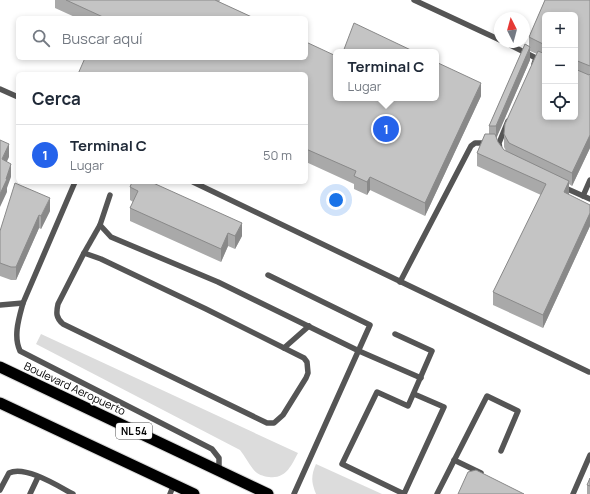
<!DOCTYPE html>
<html lang="es">
<head>
<meta charset="utf-8">
<style>
  :root { --surface:#fff; --page:#f2f2f3; --text:#1f2937; --muted:#747a83; --line:#e0e1e3; --accent:#2563eb }
  body { margin:0; font-family:Manrope,sans-serif; background:var(--page); color:var(--text) }
  .controls { position:absolute; right:12px; top:12px; display:grid; overflow:hidden; border-radius:6px; box-shadow:0 2px 6px #0003 }
  .controls button { width:36px; height:36px; display:grid; place-items:center; padding:0; border:0; border-bottom:1px solid var(--line); background:var(--surface); color:var(--text); font:20px sans-serif }
  .compass { position:absolute; left:494px; top:12px; width:36px; height:36px; border-radius:50%; background:var(--surface); box-shadow:0 2px 6px #0003; rotate:354deg }
  .you { position:absolute; left:336px; top:200px; width:14px; height:14px; margin:-10px; border:3px solid #fff; border-radius:50%; background:#1a73e8; box-shadow:0 0 0 6px #1a73e833 }
  .badge { display:grid; place-items:center; width:26px; height:26px; border-radius:50%; background:var(--accent); color:#fff; font-size:13px; font-weight:700 }
  .pin { position:absolute; translate:-50% -50%; border:2px solid #fff; box-shadow:0 1px 4px #0006 }
  .popup { position:absolute; left:333px; top:49px; width:106px; height:52px; box-sizing:border-box; display:grid; place-content:center; border-radius:6px; background:var(--surface); filter:drop-shadow(0 1px 3px #0005); font-size:13px; white-space:nowrap; color:var(--muted) }
  .popup b { font-size:15px; color:var(--text) }
  .popup::after { content:''; position:absolute; left:50%; top:100%; margin-left:-8px; border:8px solid transparent; border-top-color:var(--surface) }
  .list { margin:0; padding:0; list-style:none }
  h2 { display:flex; justify-content:space-between; align-items:center; height:52px; margin:0; padding:0 16px; font-size:17px }
  h2 small { font-size:13px; font-weight:400; color:var(--muted) }
  .list li { display:grid; grid-template-columns:26px 1fr auto; gap:12px; align-items:center; box-sizing:border-box; height:60px; padding:0 16px; border-top:1px solid var(--line) }
  .list b { display:block; font-size:15px; white-space:nowrap }
  .list p { margin:0; font-size:13px; white-space:nowrap; color:var(--muted) }
  .list em { font-size:13px; font-style:normal; color:var(--muted) }
  .icon { flex:none; width:22px; height:22px; fill:none; stroke:currentColor; stroke-width:2; stroke-linecap:round; stroke-linejoin:round }
  .map { position:relative; flex:none; width:590px; height:494px; overflow:hidden }
  .search { position:absolute; background:var(--surface); box-shadow:0 2px 6px #0003; left:16px; top:16px; width:292px; height:44px; display:flex; align-items:center; gap:10px; box-sizing:border-box; padding:0 14px; border-radius:6px; color:var(--muted); font-size:15px }
  .panel { position:absolute; background:var(--surface); box-shadow:0 2px 6px #0003; left:16px; top:72px; width:292px; height:112px; border-radius:6px }
  .map>svg:first-child { display:block }
  .green { fill:#dcdcdc }
  .lines { fill:none; stroke-linecap:round; stroke-linejoin:round }
  .trunk-casing { stroke:#dbdbdb; stroke-width:13 }
  .service { stroke:#555; stroke-width:5.5 }
  .trunk { stroke:#000; stroke-width:11 }
  .wall { fill:#a9a9a9; fill-rule:evenodd }
  .shaded-wall { fill:#898989 }
  .building { fill:#c4c4c4; stroke:#898989 }
  .labels { text-anchor:middle; dominant-baseline:central; stroke-width:3; stroke-linejoin:round; paint-order:stroke }
  .shield { fill:#fff; stroke:#4c4c4c; stroke-width:1 }
  .shield-label { font-size:10px; font-weight:bold; fill:#000 }
  .street-label { font-size:11px; fill:#000; stroke:#fff }
</style>
</head>
<body>
<div class="map">
<svg width="590" height="494" viewBox="0 0 590 494">
  <rect width="100%" height="100%" fill="#fff"/>
  <g class="green">
    <path d="M41,334L298,453C291,466 286,479 269,477C262,476 257,474 253,469C248,463 245,456 240,450L36,344Z"/>
    <path d="M316,464L382,494H316C311,482 311,475 316,464Z"/>
  </g>
  <g class="lines">
    <defs>
      <g id="trunk">
        <path d="M0,367L268,494"/>
        <path d="M0,403L194,494"/>
      </g>
    </defs>
    <use href="#trunk" class="trunk-casing"/>
    <g class="service">
      <path d="M414,0L500,40"/>
      <path d="M504,42L536,58L534,64"/>
      <path d="M0,89L18,97"/>
      <path d="M500,150L499,143L508,121"/>
      <path d="M75,182L23,303C19,318 13,336 20,351L212,449L219,458V471"/>
      <path d="M193,182L589,372"/>
      <path d="M563,187L590,199"/>
      <path d="M110,195L100,225L111,237L218,282L359,351L421,378"/>
      <path d="M583,196L590,180"/>
      <path d="M84,253L101,259L206,309L304,358L307,362L308,373L306,378L283,415L274,423H267L63,324C56,318 56,313 58,304Z"/>
      <path d="M84,253L100,225"/>
      <path d="M268,275L370,325L294,494"/>
      <path d="M400,282L471,146L475,143H489"/>
      <path d="M0,305L23,303"/>
      <path d="M395,334L432,351L408,406L377,392L342,464L404,494L444,407L414,394"/>
      <path d="M284,348L309,326"/>
      <path d="M454,460L481,473"/>
      <path d="M0,490L9,473C25,465 58,486 73,494"/>
      <path d="M30,494L38,477"/>
      <path d="M170,494L174,484"/>
      <path d="M437,494L487,396L518,411L501,451"/>
      <path d="M573,494L590,455"/>
    </g>
    <use href="#trunk" class="trunk"/>
  </g>
  <g class="wall">
    <path d="M55,0H220L219,2L254,18H77L55,8Z"/>
    <path d="M545,0H590V148L572,186L569,184L568,195L590,205V226L543,328L493,305V292L541,195L477,166V153L485,134H489V126L525,44L529,46V37ZM545,15H575V117H545ZM530,51L537,54L505,124L504,134V147L506,151L504,150L498,142L496,138L530,60Z"/>
    <path d="M306,74L336,98L481,96L425,216L370,190L367,195L354,189V184L306,162Z"/>
    <path d="M130,187L242,236L235,249L228,246L221,262L130,221V208L133,202L130,200Z"/>
    <path d="M50,211L41,229L39,228L16,280H11L0,276V231Z"/>
    <path d="M590,478V494H587V485Z"/>
  </g>
  <g class="shaded-wall">
    <path d="M530,47V60L496,139V126Z"/>
    <path d="M481,83V96L425,216V203Z"/>
    <path d="M590,135V148L572,186V173Z"/>
    <path d="M9,144V157L2,172V159Z"/>
    <path d="M11,164V177L7,188V192L0,207V194Z"/>
    <path d="M370,177V190L367,195V182Z"/>
    <path d="M569,181V194L564,205V192Z"/>
    <path d="M50,198V211L41,229V216Z"/>
    <path d="M590,213V226L543,328V315Z"/>
    <path d="M39,215V228L16,280V267Z"/>
    <path d="M242,223V236L235,249V236Z"/>
    <path d="M228,233V246L221,262V249Z"/>
  </g>
  <g class="building">
    <path d="M66,0H215L254,18H102L103,17Z"/>
    <path d="M545,0H590V66L575,60V15H545V45L529,37Z"/>
    <path d="M354,23L415,52H343Z"/>
    <path d="M306,42L336,56V98H436V62L481,83L425,203L370,177L367,182L354,176L356,171L306,149V74H78L85,58H306Z"/>
    <path d="M525,44L530,47L496,126H489Z"/>
    <path d="M538,51L545,54V117H575V69L589,75L590,74V135L572,173L509,143L504,134L505,124Z"/>
    <path d="M485,134H495L498,142L504,150L569,181L564,192L590,205V213L543,315L493,292L546,184L477,153Z"/>
    <path d="M0,140L9,144L2,159L11,164L6,179H7L0,194Z"/>
    <path d="M132,182H151L242,223L235,236L228,233L221,249L130,208L138,191L130,187Z"/>
    <path d="M15,183L50,198L41,216L39,215L16,267H11L0,263V231Z"/>
    <path d="M476,470L524,494H458L468,472Z"/>
    <path d="M590,478V486L587,485Z"/>
  </g>
  <g class="labels">
    <rect class="shield" x="116" y="423" width="36" height="16" rx="3"/>
    <g class="shield-label">
      <text x="134" y="431">NL 54</text>
    </g>
    <g class="street-label">
      <text transform="translate(75 388) rotate(25)">Boulevard Aeropuerto</text>
    </g>
  </g>
</svg>
<div class="controls">
<button>+</button>
<button>−</button>
<button><svg class="icon" aria-label="locate" viewBox="0 0 24 24"><circle cx="12" cy="12" r="6"/><path d="M12 2v4M12 18v4M2 12h4M18 12h4"/></svg></button>
</div>
<svg class="compass" viewBox="-18 -18 36 36"><path d="M0-13l5 13h-10z" fill="#e53935"/><path d="M0 13l5-13h-10z" fill="#747a83"/></svg>
<div class="you"></div>
<div class="pin badge" style="left:386px;top:129px">1</div>
<div class="popup"><b>Terminal C</b>Lugar</div>
<div class="search"><svg class="icon" aria-label="search" viewBox="0 0 24 24"><circle cx="10" cy="10" r="6"/><path d="M15 15l6 6"/></svg>Buscar aquí</div>
<section class="panel">
<h2>Cerca<small></small></h2>
<ul class="list">
<li><span class="badge">1</span><div><b>Terminal C</b><p>Lugar</p></div><em>50 m</em></li>
</ul>
</section>
</div>
</body>
</html>
